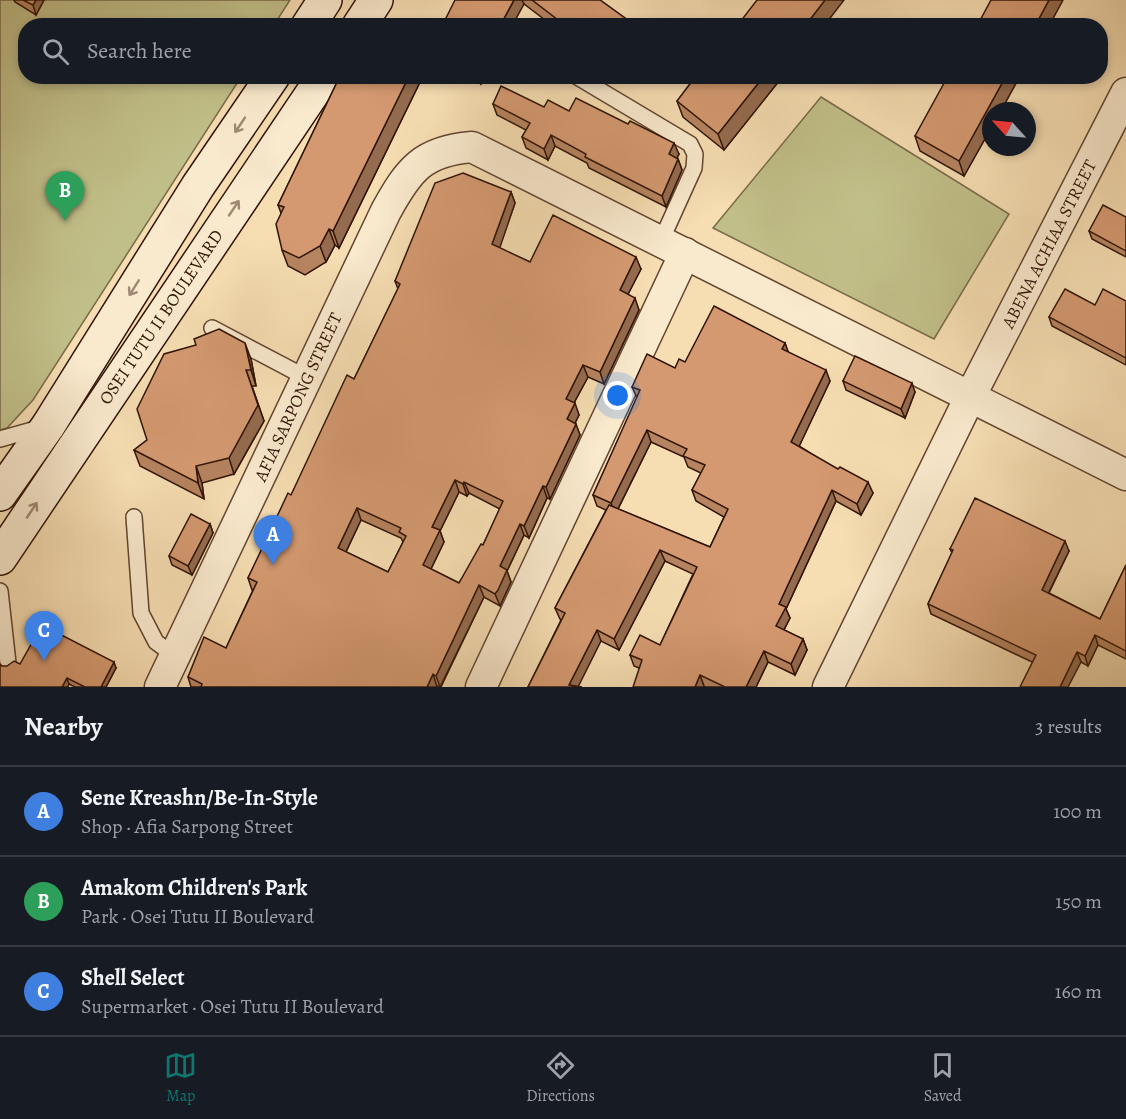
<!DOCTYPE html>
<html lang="en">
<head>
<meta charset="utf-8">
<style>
  :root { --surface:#171b24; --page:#242831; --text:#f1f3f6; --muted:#9ea1a6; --line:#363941; --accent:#0f766e }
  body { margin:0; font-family:Alegreya,serif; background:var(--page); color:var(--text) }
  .compass { position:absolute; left:982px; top:102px; width:54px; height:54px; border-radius:50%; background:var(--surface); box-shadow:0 3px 9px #0003; rotate:297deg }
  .you { position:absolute; left:618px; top:396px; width:21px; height:21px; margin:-15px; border:4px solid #fff; border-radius:50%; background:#1a73e8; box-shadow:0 0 0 9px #1a73e833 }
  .badge { display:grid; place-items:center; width:39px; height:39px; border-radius:50%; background:var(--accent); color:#fff; font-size:20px; font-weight:700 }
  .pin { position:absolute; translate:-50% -50px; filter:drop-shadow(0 2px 3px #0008) }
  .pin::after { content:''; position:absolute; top:32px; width:21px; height:18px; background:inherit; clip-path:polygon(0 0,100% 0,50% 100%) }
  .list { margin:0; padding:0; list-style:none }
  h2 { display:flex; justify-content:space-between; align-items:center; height:78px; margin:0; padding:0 24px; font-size:26px }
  h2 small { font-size:20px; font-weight:400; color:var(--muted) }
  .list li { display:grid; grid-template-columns:39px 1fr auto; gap:18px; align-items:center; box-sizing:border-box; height:90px; padding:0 24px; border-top:2px solid var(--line) }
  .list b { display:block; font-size:22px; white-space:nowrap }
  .list p { margin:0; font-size:20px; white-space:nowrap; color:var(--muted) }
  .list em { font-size:20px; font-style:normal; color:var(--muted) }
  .icon { flex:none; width:33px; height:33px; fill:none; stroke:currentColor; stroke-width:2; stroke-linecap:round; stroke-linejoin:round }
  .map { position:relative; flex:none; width:1126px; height:687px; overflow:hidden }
  .search { position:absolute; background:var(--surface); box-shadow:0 3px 9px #0003; left:18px; right:18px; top:18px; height:66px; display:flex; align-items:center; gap:15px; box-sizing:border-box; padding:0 21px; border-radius:24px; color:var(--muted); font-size:22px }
  .sheet { height:348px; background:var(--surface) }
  nav { display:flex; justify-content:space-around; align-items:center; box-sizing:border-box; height:84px; border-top:2px solid var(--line); background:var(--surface); font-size:16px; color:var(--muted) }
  nav a { display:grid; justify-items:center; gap:3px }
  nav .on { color:var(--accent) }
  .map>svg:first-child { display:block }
  .green { fill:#c1bf89; stroke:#796a48; stroke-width:1.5 }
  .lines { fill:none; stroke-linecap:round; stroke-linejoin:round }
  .service-casing { stroke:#624631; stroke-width:18 }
  .minor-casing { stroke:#624631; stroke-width:33 }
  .secondary-casing { stroke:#311406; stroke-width:36 }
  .service { stroke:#f9e9cd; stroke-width:15 }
  .minor { stroke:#f9e9cd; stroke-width:30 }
  .secondary { stroke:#f9e9cd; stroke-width:33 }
  .wall { fill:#b68460; stroke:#311406; stroke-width:1.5; fill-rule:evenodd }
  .shaded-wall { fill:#946b4e; stroke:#311406; stroke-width:1.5 }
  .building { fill:#d49970; stroke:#311406; stroke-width:1.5; fill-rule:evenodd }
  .oneway { stroke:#9f8973 }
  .labels { text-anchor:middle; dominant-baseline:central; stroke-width:6; stroke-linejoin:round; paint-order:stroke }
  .street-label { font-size:18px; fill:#311406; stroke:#f9e9cd }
</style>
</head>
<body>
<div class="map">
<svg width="1126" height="687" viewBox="0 0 1126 687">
  <rect width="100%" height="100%" fill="#f6ddb2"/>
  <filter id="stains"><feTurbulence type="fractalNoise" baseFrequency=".00333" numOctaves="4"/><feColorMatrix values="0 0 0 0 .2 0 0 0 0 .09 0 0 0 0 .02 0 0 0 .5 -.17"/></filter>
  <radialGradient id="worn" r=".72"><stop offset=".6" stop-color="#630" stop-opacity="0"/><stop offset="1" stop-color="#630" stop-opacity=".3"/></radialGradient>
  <g class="green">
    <path d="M0,0H290L274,25L26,26V76L241,77L33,400L7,428L0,430Z"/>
    <path d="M821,97L1009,214L934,339L713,228Z"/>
  </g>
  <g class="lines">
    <defs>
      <g id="service">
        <path d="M576,76L690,144L695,154L694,168L661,241"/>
        <path d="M212,328L307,378"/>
        <path d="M0,439L43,427"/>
        <path d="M134,517L141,613L156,642L175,656"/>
        <path d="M0,591L8,663"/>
      </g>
      <g id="minor">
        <path d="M160,687L386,211C409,169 423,151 472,147L1126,475"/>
        <path d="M481,687L685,253"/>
        <path d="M828,687L971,395L1126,93"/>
      </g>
      <g id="secondary">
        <path d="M308,26L325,0"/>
        <path d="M359,26L376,0"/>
        <path d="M0,494L48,426L198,186L273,76"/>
        <path d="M0,558L324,76"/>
      </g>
    </defs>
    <use href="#service" class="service-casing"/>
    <use href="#minor" class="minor-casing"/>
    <use href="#secondary" class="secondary-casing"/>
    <use href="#service" class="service"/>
    <use href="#minor" class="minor"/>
    <use href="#secondary" class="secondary"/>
  </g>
  <g class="wall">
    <path d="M14,0H44L36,15L15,2Z"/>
    <path d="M455,0H600L636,26H553L524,4Z"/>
    <path d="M340,76H417L420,82L339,248L335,245L326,262L305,275L288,266L282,250L281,213L278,205Z"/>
    <path d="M465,76H485L481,84Z"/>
    <path d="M696,76H783L724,150L683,117L677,101Z"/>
    <path d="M493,104L544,107L569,111L679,154L677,158L678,159L682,170L666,207L589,168L587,163L555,146L548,160L526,148L522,137L526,130L497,115Z"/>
    <path d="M991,111V128L964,176L920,151L915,136Z"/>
    <path d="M511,192L515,203L499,248L530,262L641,269L628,294L639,310L604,384L588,377L574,403L579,415L575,423L580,435L550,499L547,498L529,538L524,535L507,571L511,582L500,606L484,597L441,687L437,686V687H191L188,677L226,648L253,590H252L248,578L291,495L354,379L398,289L395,281ZM459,492L467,496L469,493L500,509L483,545L459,583L431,569L444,542L440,531ZM361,520L401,538L403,542L388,572L346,552Z"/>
    <path d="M1126,217V257L1092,239L1089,231Z"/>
    <path d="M1126,301V365L1052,326L1049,317L1095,305Z"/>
    <path d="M785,343L788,352L830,381L799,446L873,493L861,515L836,501L786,609L790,618L784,630L803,639L807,650L795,675L768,662L756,687H706L639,668L634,666L630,655L660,645L693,574L665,561L619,650L601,641L528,687L561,620L560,619L555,608L606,510L597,506L593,495L637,398L632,387L675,368L685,362ZM651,442L684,457L688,467L701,473L692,490L696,501L724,517L710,547L618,509Z"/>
    <path d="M251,359L256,386H252L264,421L234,474L202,483L204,499L140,466L134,450Z"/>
    <path d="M843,381L915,392L905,418L846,390Z"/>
    <path d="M210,524L213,533L192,575L172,565L169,556Z"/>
    <path d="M950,549L1069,551L1049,593L1100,619L1126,565V659L1098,645L1088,666L1081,662H1032L931,614L928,604L952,553Z"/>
    <path d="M20,664L116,668L106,687H75L69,684L7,666Z"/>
  </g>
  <g class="shaded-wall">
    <path d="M36,0H44L36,15L33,5Z"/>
    <path d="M514,0H522L524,4L512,26H500Z"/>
    <path d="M825,0H844L824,26H805Z"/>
    <path d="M1049,0H1063L1049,26H1035Z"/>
    <path d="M409,76H417L420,82L339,248L333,231Z"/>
    <path d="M478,76H485L481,84Z"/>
    <path d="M764,76H783L724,150L718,134Z"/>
    <path d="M1006,76H1020L1001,111H991V128L964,176L959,161Z"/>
    <path d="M551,135L555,146L548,160L544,149Z"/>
    <path d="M674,143L679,154L673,165L669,154Z"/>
    <path d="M678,159L682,170L666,207L662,196Z"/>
    <path d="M511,192L515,203L497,256L492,244Z"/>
    <path d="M329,229L335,245L326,262L320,246Z"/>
    <path d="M636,257L641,269L624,302L620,290Z"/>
    <path d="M635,298L639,310L604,384L600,372Z"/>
    <path d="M245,343L251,359L256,386L251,370Z"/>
    <path d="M785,343L789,354L782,349Z"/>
    <path d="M583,365L588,377L570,410L566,399Z"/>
    <path d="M246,370L264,421L234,474L229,458Z"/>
    <path d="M826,370L830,381L796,453L791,442Z"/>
    <path d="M912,383L915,392L905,418L901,409Z"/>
    <path d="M575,403L579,415L571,431L567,419Z"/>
    <path d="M576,424L580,435L550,499L546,487Z"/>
    <path d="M647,430L651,442L615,515L611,503Z"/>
    <path d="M196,466L202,483L204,499L198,483Z"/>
    <path d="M455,480L459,492L440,531L444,542L427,577L423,565L432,527Z"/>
    <path d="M464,482L469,493L467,496L463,484Z"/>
    <path d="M868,482L873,493L861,515L857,504Z"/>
    <path d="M543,486L547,498L529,538L524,526Z"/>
    <path d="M832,490L836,501L786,609L790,618L780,637L776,626L779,604Z"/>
    <path d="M357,508L361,520L342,560L338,548Z"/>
    <path d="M210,524L213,533L192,575L188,566Z"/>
    <path d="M520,524L524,535L507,571L511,582L500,606L495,594L500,566Z"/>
    <path d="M1065,541L1069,551L1045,600L1042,590Z"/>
    <path d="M660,550L665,561L619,650L614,639Z"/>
    <path d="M479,585L484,597L440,687L436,676Z"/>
    <path d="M597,630L601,641L578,687L569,685Z"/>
    <path d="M1095,635L1098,645L1088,666L1085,656Z"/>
    <path d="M803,639L807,650L795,675L791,664Z"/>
    <path d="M764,651L768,662L756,687H746Z"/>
    <path d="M1077,652L1081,662L1068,687H1060Z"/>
    <path d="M114,662L116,668L106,687H101Z"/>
    <path d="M433,674L437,687H427Z"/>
    <path d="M700,675L704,686V687H695Z"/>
    <path d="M67,678L69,684L68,687H62Z"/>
  </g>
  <g class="building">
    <path d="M23,0H36L33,5Z"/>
    <path d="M455,0H514L500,26H442Z"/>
    <path d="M532,0H600L636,26H566Z"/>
    <path d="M757,0H825L805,26H737Z"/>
    <path d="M991,0H1049L1035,26H977Z"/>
    <path d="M340,76H409L333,231L329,229L320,246L299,258L282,250L276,224L284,207L278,205Z"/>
    <path d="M696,76H764L718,134L677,101Z"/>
    <path d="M948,76H1006L959,161L915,136Z"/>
    <path d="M501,86L544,107L548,100L569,111L576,98L628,124L630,121L674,143L669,154L678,159L662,196L585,157L586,154L551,135L544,149L522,137L530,123L493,104Z"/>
    <path d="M463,173L511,192L492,244L530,262L553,215L636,257L620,290L635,298L600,372L583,365L566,399L575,403L567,419L576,424L546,487L543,486L524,526L520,524L500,566L507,570L498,590L495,594L479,585L436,676L433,674L427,687H201L202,684L188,677L204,637L226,648L257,582L248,578L265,542L288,493L291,495L347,375L354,379L400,284L395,281L435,183ZM455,480L463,484L464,482L503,501L483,545L481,544L459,583L423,565L440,530L432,527ZM357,508L401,528L399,532L406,536L388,572L338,548Z"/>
    <path d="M1103,205L1126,217V251L1089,231Z"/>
    <path d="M1065,289L1095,305L1103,289L1126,301V358L1049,317Z"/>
    <path d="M714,306L785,343L782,349L826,370L791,442L838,469L840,467L868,482L857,504L832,490L779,604L786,607L776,626L803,639L791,664L764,651L746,687H725L700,675L695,687H633L642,660L630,655L640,635L660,645L697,567L660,550L614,639L597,630L569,685L582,687H528L565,613L555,608L609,505L710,547L728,509L692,490L705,465L683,456L687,449L647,430L611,503L593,495L640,390L632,387L647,354L675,368L679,359L685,362Z"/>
    <path d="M219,329L245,343L251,370H246L258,405L229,458L196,466L198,483L134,450L147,440L137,409L164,354L196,345L194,339Z"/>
    <path d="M855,356L912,383L901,409L843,381Z"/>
    <path d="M975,498L1065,541L1042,590L1100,619L1126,565V651L1095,635L1085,656L1077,652L1060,687H1020L1036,655L928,604L953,550L950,549Z"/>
    <path d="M191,514L210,524L188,566L169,556Z"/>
    <path d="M42,625L114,662L101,687H85L67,678L62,687H0V664L2,666H7L14,661L20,664Z"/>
  </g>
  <defs><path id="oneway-shaft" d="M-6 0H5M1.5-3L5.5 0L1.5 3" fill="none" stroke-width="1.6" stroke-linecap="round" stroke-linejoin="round" transform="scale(1.5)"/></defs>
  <g class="oneway">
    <use href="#oneway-shaft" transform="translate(240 125) rotate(124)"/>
    <use href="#oneway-shaft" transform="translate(234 208) rotate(-56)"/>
    <use href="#oneway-shaft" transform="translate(134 288) rotate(122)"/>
    <use href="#oneway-shaft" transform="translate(32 510) rotate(-56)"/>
  </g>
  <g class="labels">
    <g class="street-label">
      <text transform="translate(1049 244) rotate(-63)">ABENA ACHIAA STREET</text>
      <text transform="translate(161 317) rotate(-56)">OSEI TUTU II BOULEVARD</text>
      <text transform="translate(298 397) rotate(-65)">AFIA SARPONG STREET</text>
    </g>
  </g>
  <rect width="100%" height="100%" filter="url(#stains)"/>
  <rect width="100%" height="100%" fill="url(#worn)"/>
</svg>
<svg class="compass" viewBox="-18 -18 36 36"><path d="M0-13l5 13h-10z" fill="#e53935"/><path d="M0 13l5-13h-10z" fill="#9ea1a6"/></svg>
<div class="you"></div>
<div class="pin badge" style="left:273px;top:565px;background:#3f7fe0">A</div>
<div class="pin badge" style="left:65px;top:221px;background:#2e9e5b">B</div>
<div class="pin badge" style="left:44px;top:661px;background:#3f7fe0">C</div>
<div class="search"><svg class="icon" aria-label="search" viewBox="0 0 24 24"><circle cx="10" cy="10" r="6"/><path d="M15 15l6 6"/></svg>Search here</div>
</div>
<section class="sheet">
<h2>Nearby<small>3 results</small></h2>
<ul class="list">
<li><span class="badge" style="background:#3f7fe0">A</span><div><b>Sene Kreashn/Be-In-Style</b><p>Shop · Afia Sarpong Street</p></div><em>100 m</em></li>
<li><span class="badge" style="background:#2e9e5b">B</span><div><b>Amakom Children's Park</b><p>Park · Osei Tutu II Boulevard</p></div><em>150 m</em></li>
<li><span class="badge" style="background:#3f7fe0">C</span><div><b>Shell Select</b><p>Supermarket · Osei Tutu II Boulevard</p></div><em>160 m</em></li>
</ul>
</section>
<nav>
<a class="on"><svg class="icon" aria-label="map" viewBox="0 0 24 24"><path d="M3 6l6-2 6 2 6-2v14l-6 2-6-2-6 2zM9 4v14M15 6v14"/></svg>Map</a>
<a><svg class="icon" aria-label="directions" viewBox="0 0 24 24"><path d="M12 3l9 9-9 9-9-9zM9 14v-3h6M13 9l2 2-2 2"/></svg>Directions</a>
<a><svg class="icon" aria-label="saved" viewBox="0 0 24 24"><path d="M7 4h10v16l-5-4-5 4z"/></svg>Saved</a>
</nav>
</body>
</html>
